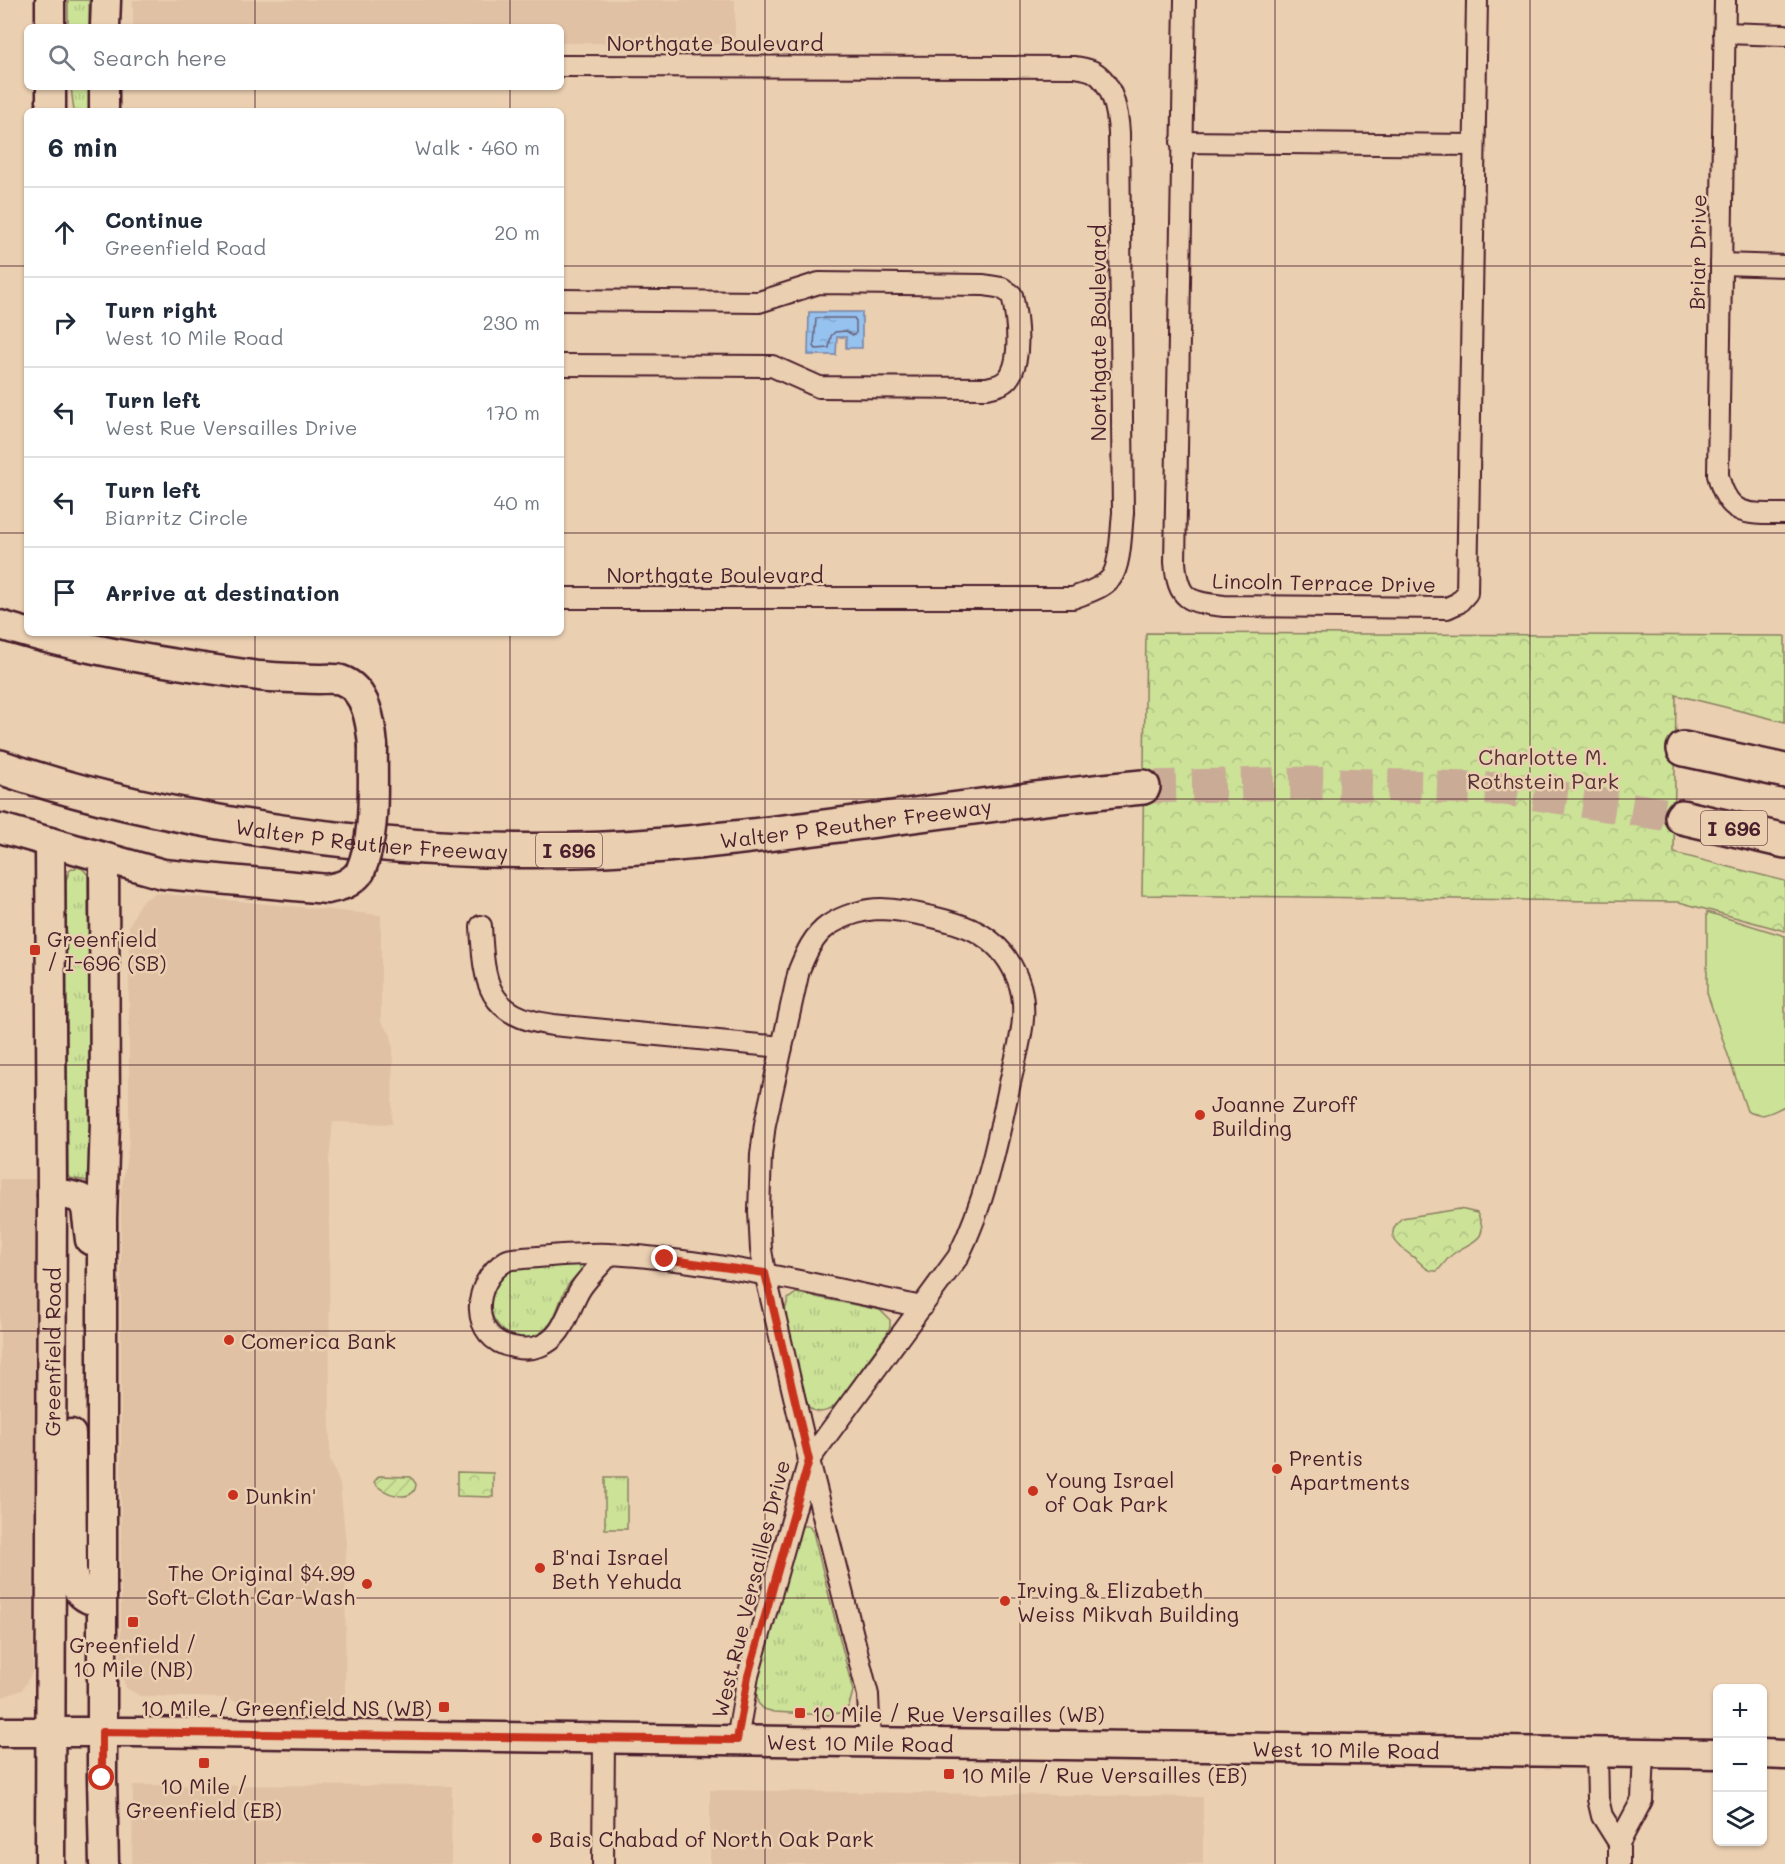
<!DOCTYPE html>
<html lang="en">
<head>
<meta charset="utf-8">
<style>
  :root { --surface:#fff; --page:#f6f6f7; --text:#1f2937; --muted:#747a83; --line:#e0e1e3 }
  body { margin:0; font-family:Mali,sans-serif; background:var(--page); color:var(--text) }
  .controls { position:absolute; right:18px; bottom:18px; display:grid; overflow:hidden; border-radius:9px; box-shadow:0 2px 4px #0004 }
  .controls button { width:54px; height:54px; display:grid; place-items:center; padding:0; border:0; border-bottom:2px solid var(--line); background:var(--surface); color:var(--text); font:30px sans-serif }
  .stop { position:absolute; width:18px; height:18px; margin:-14px; border:4px solid #c8321e; border-radius:50%; background:#fff }
  .stop.end { background:#c8321e; border-color:#fff; box-shadow:0 2px 6px #0008 }
  .list { margin:0; padding:0; list-style:none }
  h2 { display:flex; justify-content:space-between; align-items:center; height:78px; margin:0; padding:0 24px; font-size:26px }
  h2 small { font-size:20px; font-weight:400; color:var(--muted) }
  .list li { display:grid; grid-template-columns:39px 1fr auto; gap:18px; align-items:center; box-sizing:border-box; height:90px; padding:0 24px; border-top:2px solid var(--line) }
  .list b { display:block; font-size:22px; white-space:nowrap }
  .list p { margin:0; font-size:20px; white-space:nowrap; color:var(--muted) }
  .list em { font-size:20px; font-style:normal; color:var(--muted) }
  .icon { flex:none; width:33px; height:33px; fill:none; stroke:currentColor; stroke-width:2; stroke-linecap:round; stroke-linejoin:round }
  .map { position:relative; flex:none; width:1785px; height:1864px; overflow:hidden }
  .search { position:absolute; background:var(--surface); box-shadow:0 2px 4px #0004; left:24px; top:24px; width:540px; height:66px; display:flex; align-items:center; gap:15px; box-sizing:border-box; padding:0 21px; border-radius:9px; color:var(--muted); font-size:22px }
  .panel { position:absolute; background:var(--surface); box-shadow:0 2px 4px #0004; left:24px; top:108px; width:540px; height:528px; border-radius:9px }
  .map>svg:first-child { display:block }
  .built { fill:#e1c1a4 }
  .grass { fill:url(#grass-tufts); stroke:#8a8061; stroke-width:1.5 }
  .park { fill:url(#park-crowns); stroke:#8a8061; stroke-width:1.5 }
  .garden { fill:url(#garden-furrows); stroke:#8a8061; stroke-width:1.5 }
  .pitch { fill:#cbe297; stroke:#8a8061; stroke-width:1.5 }
  .water { fill:url(#water-ripples); stroke:#7781a1; stroke-width:1.5 }
  .lines { fill:none; stroke-linecap:round; stroke-linejoin:round }
  .shore { stroke:#686079; stroke-width:1.5 }
  .highway-tunnel { stroke:#caac96; stroke-width:33; stroke-dasharray:33 16; stroke-linecap:butt }
  .street-casing { stroke:#4a1f2b; stroke-width:24 }
  .secondary-casing { stroke:#4a1f2b; stroke-width:33 }
  .highway-casing { stroke:#4a1f2b; stroke-width:38 }
  .street { stroke:#eacfb1; stroke-width:20 }
  .secondary { stroke:#eacfb1; stroke-width:28 }
  .highway { stroke:#eacfb1; stroke-width:33 }
  .secondary-bridge-casing { stroke:#4a1f2b; stroke-width:33; stroke-linecap:butt }
  .secondary-bridge { stroke:#eacfb1; stroke-width:28 }
  .route { stroke:#c8321e; stroke-width:8 }
  .grid { fill:none; stroke:#4a1f2b; stroke-width:1.5; stroke-opacity:0.55 }
  .poi-dot { fill:#c8321e; stroke:#eacfb1; stroke-width:2 }
  .labels { text-anchor:middle; dominant-baseline:central; stroke-width:5; stroke-linejoin:round; paint-order:stroke }
  .shield { fill:#eacfb1; stroke:#7a5453; stroke-width:1.5 }
  .shield-label { font-size:20px; font-weight:bold; fill:#4a1f2b }
  .street-label { font-size:21px; fill:#4a1f2b; stroke:#eacfb1 }
  .park-label { font-size:21px; fill:#573236; stroke:#eacfb1 }
  .poi-label { font-size:21px; fill:#4a1f2b; stroke:#eacfb1; text-anchor:start }
</style>
</head>
<body>
<div class="map">
<svg width="1785" height="1864" viewBox="0 0 1785 1864">
  <defs>
    <pattern id="grass-tufts" width="24" height="20" patternUnits="userSpaceOnUse" patternTransform="scale(1.5)"><rect width="24" height="20" fill="#cbe297"/><path d="M3 7l-1-3M5 7V3M7 7l1-3M15 17l-1-3M17 17v-4M19 17l1-3" fill="none" stroke="#b0c182"/></pattern>
    <pattern id="park-crowns" width="20" height="18" patternUnits="userSpaceOnUse" patternTransform="scale(1.5)"><rect width="20" height="18" fill="#cbe297"/><path d="M2 6a3 3 0 1 1 6 0M12 15a3 3 0 1 1 6 0" fill="none" stroke="#b0c182"/></pattern>
    <pattern id="garden-furrows" width="10" height="10" patternUnits="userSpaceOnUse" patternTransform="scale(1.5)"><rect width="10" height="10" fill="#cbe297"/><path d="M-1 1l2-2M0 10L10 0M9 11l2-2" fill="none" stroke="#b0c182"/></pattern>
    <pattern id="water-ripples" width="26" height="14" patternUnits="userSpaceOnUse" patternTransform="scale(1.5)"><rect width="26" height="14" fill="#95c2ef"/><path d="M2 4q2-2 4 0t4 0M15 11q2-2 4 0t4 0" fill="none" stroke="#82a6cd"/></pattern>
  </defs>
  <rect width="100%" height="100%" fill="#eacfb1"/>
  <filter id="ink" filterUnits="userSpaceOnUse"><feTurbulence type="fractalNoise" baseFrequency=".0167" numOctaves="2"/><feDisplacementMap in="SourceGraphic" scale="12" xChannelSelector="R" yChannelSelector="G"/><feConvolveMatrix kernelMatrix="1 2 1 2 8 2 1 2 1" color-interpolation-filters="sRGB"/></filter>
  <g filter="url(#ink)">
    <g class="built">
      <path d="M133,0H735V44L561,43V27H133Z"/>
      <path d="M155,893L381,915V1022L391,1035L393,1048L392,1124L333,1122L329,1160L330,1460L340,1484L346,1543L345,1708L253,1707L226,1698L140,1696L126,1688L121,1673V1192L129,1142V926L140,903Z"/>
      <path d="M0,1179H36L33,1671L22,1690L0,1698Z"/>
      <path d="M133,1785L452,1786L451,1864H132Z"/>
      <path d="M710,1790L1203,1797V1864H710Z"/>
    </g>
    <g class="grass">
      <rect x="68" y="0" width="21" height="27"/>
      <path d="M71,87H89V111H74Z"/>
      <path d="M77,867L83,869L88,875L90,1180L88,1181L70,1178L68,1176L66,880L70,870Z"/>
      <path d="M583,1261L586,1264V1266C579,1273 572,1279 567,1287C558,1301 557,1320 543,1331C504,1359 465,1295 510,1270C521,1263 567,1262 583,1261Z"/>
      <path d="M796,1293L880,1310L890,1320V1327L886,1335L837,1403C829,1412 817,1416 808,1406L784,1315L788,1299Z"/>
      <rect x="605" y="1477" width="22" height="52"/>
      <path d="M803,1526H809L813,1532L851,1683L853,1691L849,1706L839,1713L827,1715L774,1712L764,1709L758,1703L756,1688L798,1530Z"/>
    </g>
    <g class="park">
      <path d="M1146,633L1785,636V722L1676,695L1674,853L1785,881V931L1679,902L1142,895Z"/>
      <path d="M1460,1209L1477,1213C1492,1241 1470,1241 1453,1254C1446,1259 1443,1266 1437,1271C1427,1272 1423,1265 1416,1259C1401,1248 1381,1236 1402,1218Z"/>
      <path d="M457,1472L493,1473V1497L457,1496Z"/>
    </g>
    <path class="garden" d="M379,1476L411,1477L416,1484C415,1506 380,1493 374,1482Z"/>
    <path class="pitch" d="M1707,912L1785,936V1106C1769,1113 1764,1119 1747,1111L1707,993Z"/>
    <path class="water" d="M809,312H862V348H846V337H837L836,355H808Z"/>
    <g class="lines">
      <path class="shore" d="M816,318H854L856,321V333L853,335L846,331L835,332L831,336L829,348L816,349L814,346Z"/>
      <path class="highway-tunnel" d="M1143,787L1308,783L1505,789L1682,817"/>
      <defs>
        <g id="street">
          <path d="M1185,0L1175,562C1178,600 1188,602 1224,606L1447,608L1458,603L1467,593L1477,0"/>
          <path d="M1725,0L1718,475C1728,517 1747,514 1785,514"/>
          <path d="M1724,33L1785,35"/>
          <path d="M561,66L1075,67C1081,68 1089,69 1094,72C1113,83 1118,114 1119,133L1123,513C1121,530 1121,565 1111,578C1102,589 1085,593 1073,598H561"/>
          <path d="M1181,142L1474,145"/>
          <path d="M1721,264L1785,266"/>
          <path d="M561,300L759,302L819,283L984,285L1002,288L1012,295C1017,317 1025,372 1001,384C997,386 991,387 987,388L819,387L772,366L561,365"/>
          <path d="M481,926C484,985 487,1016 553,1025L782,1047"/>
          <path d="M610,1254C601,1265 589,1276 581,1288C568,1308 565,1337 540,1346C532,1349 521,1349 513,1347C469,1339 471,1282 506,1261C511,1258 518,1259 523,1258C552,1256 581,1253 609,1254C637,1255 664,1259 691,1262C769,1273 845,1291 922,1307"/>
          <path d="M737,1740L748,1676L809,1460L958,1257C986,1200 997,1144 1010,1083C1017,1050 1031,1013 1018,980C1011,961 998,945 982,935C961,921 906,910 881,909C864,909 843,916 829,925C813,936 806,953 799,970L765,1124L761,1155L759,1211L761,1250L765,1273L809,1460L868,1695L870,1742"/>
          <path d="M1597,1752L1598,1799L1602,1816L1619,1843"/>
          <path d="M603,1864L604,1739"/>
          <path d="M1619,1864V1843L1642,1800L1644,1752"/>
        </g>
        <g id="secondary">
          <path d="M50,0V27"/>
          <path d="M105,27L106,0"/>
          <path d="M51,87V111"/>
          <path d="M104,111V87"/>
          <path d="M0,625C84,651 172,664 259,676C279,678 298,678 318,679C325,679 335,678 341,680C367,689 371,724 373,746"/>
          <path d="M0,828L163,874L327,889C342,886 350,884 360,872"/>
          <path d="M52,1195H68L80,1198L86,1208L90,1240"/>
          <path d="M71,1434L72,1570C75,1584 76,1593 89,1599L102,1595"/>
          <path id="s1" d="M0,1732H134L1718,1754"/>
          <path d="M1762,1754L1785,1755"/>
          <path id="s2" d="M50,1864L52,1195L50,842"/>
          <path d="M104,1864L102,1778V1218L105,1121L104,858"/>
        </g>
        <g id="highway">
          <path d="M1684,749L1785,771"/>
          <path id="s3" d="M0,767C71,792 145,809 219,822C367,848 515,858 665,845C825,831 983,802 1143,787"/>
          <path d="M1682,817L1785,841"/>
        </g>
      </defs>
      <use href="#street" class="street-casing"/>
      <use href="#secondary" class="secondary-casing"/>
      <use href="#highway" class="highway-casing"/>
      <use href="#street" class="street"/>
      <use href="#secondary" class="secondary"/>
      <use href="#highway" class="highway"/>
      <defs>
        <path id="secondary-bridge" d="M360,872C377,832 372,789 373,746"/>
      </defs>
      <use href="#secondary-bridge" class="secondary-bridge-casing"/>
      <use href="#secondary-bridge" class="secondary-bridge"/>
    </g>
  </g>
  <g class="lines" filter="url(#ink)">
    <path class="route" d="M102,1778V1732L737,1740L748,1676L809,1460L765,1273L665,1259"/>
  </g>
  <path class="grid" d="M255,0V27M510,0V27M765,0V1864M1020,0V1864M1275,0V1864M1530,0V1864M255,87V111M510,87V111M0,266H27M561,266H1785M0,533H27M561,533H1785M255,633V1864M510,633V1864M0,799H1785M0,1065H1785M0,1331H1785M0,1598H1785"/>
  <g class="poi-dot">
    <rect x="29" y="944" width="12" height="12" rx="3"/>
    <circle cx="1200" cy="1115" r="6"/>
    <circle cx="229" cy="1340" r="6"/>
    <circle cx="1277" cy="1469" r="6"/>
    <circle cx="1033" cy="1491" r="6"/>
    <circle cx="233" cy="1495" r="6"/>
    <circle cx="540" cy="1568" r="6"/>
    <circle cx="367" cy="1584" r="6"/>
    <circle cx="1005" cy="1601" r="6"/>
    <rect x="127" y="1616" width="12" height="12" rx="3"/>
    <rect x="438" y="1701" width="12" height="12" rx="3"/>
    <rect x="794" y="1707" width="12" height="12" rx="3"/>
    <rect x="198" y="1757" width="12" height="12" rx="3"/>
    <rect x="943" y="1768" width="12" height="12" rx="3"/>
    <circle cx="537" cy="1838" r="6"/>
  </g>
  <g class="labels">
    <g class="shield">
      <rect x="1701" y="811" width="66" height="34" rx="4.5"/>
      <rect x="536" y="833" width="66" height="34" rx="4.5"/>
    </g>
    <g class="shield-label">
      <text x="1734" y="828">I 696</text>
      <text x="569" y="850">I 696</text>
    </g>
    <g class="street-label">
      <text x="715" y="42">Northgate Boulevard</text>
      <text transform="translate(1697 252) rotate(-89)">Briar Drive</text>
      <text transform="translate(1097 333) rotate(-90)">Northgate Boulevard</text>
      <text x="715" y="574">Northgate Boulevard</text>
      <text transform="translate(1324 582) rotate(1)">Lincoln Terrace Drive</text>
      <text stroke="none"><textPath href="#s3" startOffset="866">Walter P Reuther Freeway</textPath></text>
      <text stroke="none"><textPath href="#s3" startOffset="380">Walter P Reuther Freeway</textPath></text>
      <text stroke="none"><textPath href="#s2" startOffset="512">Greenfield Road</textPath></text>
      <text transform="translate(750 1589) rotate(-76)">West Rue Versailles Drive</text>
      <text stroke="none"><textPath href="#s1" startOffset="860">West 10 Mile Road</textPath></text>
      <text stroke="none"><textPath href="#s1" startOffset="1346">West 10 Mile Road</textPath></text>
    </g>
    <g class="park-label">
      <text x="1543" y="756">Charlotte M.<tspan x="1543" dy="24">Rothstein Park</tspan></text>
    </g>
    <g class="poi-label">
      <text x="47" y="938">Greenfield<tspan x="47" dy="24">/ I-696 (SB)</tspan></text>
      <text x="1212" y="1103">Joanne Zuroff<tspan x="1212" dy="24">Building</tspan></text>
      <text x="241" y="1340">Comerica Bank</text>
      <text x="1289" y="1457">Prentis<tspan x="1289" dy="24">Apartments</tspan></text>
      <text x="1045" y="1479">Young Israel<tspan x="1045" dy="24">of Oak Park</tspan></text>
      <text x="245" y="1495">Dunkin'</text>
      <text x="552" y="1556">B'nai Israel<tspan x="552" dy="24">Beth Yehuda</tspan></text>
      <text x="355" y="1572" text-anchor="end">The Original $4.99<tspan x="355" dy="24">Soft Cloth Car Wash</tspan></text>
      <text x="1017" y="1589">Irving &amp; Elizabeth<tspan x="1017" dy="24">Weiss Mikvah Building</tspan></text>
      <text x="133" y="1644" text-anchor="middle">Greenfield /<tspan x="133" dy="24">10 Mile (NB)</tspan></text>
      <text x="432" y="1707" text-anchor="end">10 Mile / Greenfield NS (WB)</text>
      <text x="812" y="1713">10 Mile / Rue Versailles (WB)</text>
      <text x="961" y="1774">10 Mile / Rue Versailles (EB)</text>
      <text x="204" y="1785" text-anchor="middle">10 Mile /<tspan x="204" dy="24">Greenfield (EB)</tspan></text>
      <text x="549" y="1838">Bais Chabad of North Oak Park</text>
    </g>
  </g>
</svg>
<div class="controls">
<button>+</button>
<button>−</button>
<button><svg class="icon" aria-label="layers" viewBox="0 0 24 24"><path d="M12 4l9 5-9 5-9-5zM3 14l9 5 9-5"/></svg></button>
</div>
<div class="stop" style="left:102px;top:1778px"></div>
<div class="stop end" style="left:665px;top:1259px"></div>
<div class="search"><svg class="icon" aria-label="search" viewBox="0 0 24 24"><circle cx="10" cy="10" r="6"/><path d="M15 15l6 6"/></svg>Search here</div>
<section class="panel">
<h2>6 min<small>Walk · 460 m</small></h2>
<ul class="list">
<li><svg class="icon" aria-label="ahead" viewBox="0 0 24 24"><path d="M12 20V5M6 11l6-6 6 6"/></svg><div><b>Continue</b><p>Greenfield Road</p></div><em>20 m</em></li>
<li><svg class="icon" aria-label="right" viewBox="0 0 24 24"><path d="M7 20v-9h11M14 6l5 5-5 5"/></svg><div><b>Turn right</b><p>West 10 Mile Road</p></div><em>230 m</em></li>
<li><svg class="icon" aria-label="left" viewBox="0 0 24 24"><path d="M17 20v-9H6M10 6l-5 5 5 5"/></svg><div><b>Turn left</b><p>West Rue Versailles Drive</p></div><em>170 m</em></li>
<li><svg class="icon" aria-label="left" viewBox="0 0 24 24"><path d="M17 20v-9H6M10 6l-5 5 5 5"/></svg><div><b>Turn left</b><p>Biarritz Circle</p></div><em>40 m</em></li>
<li><svg class="icon" aria-label="arrive" viewBox="0 0 24 24"><path d="M6 21V4h12l-3 4 3 4H6"/></svg><div><b>Arrive at destination</b></div></li>
</ul>
</section>
</div>
</body>
</html>
